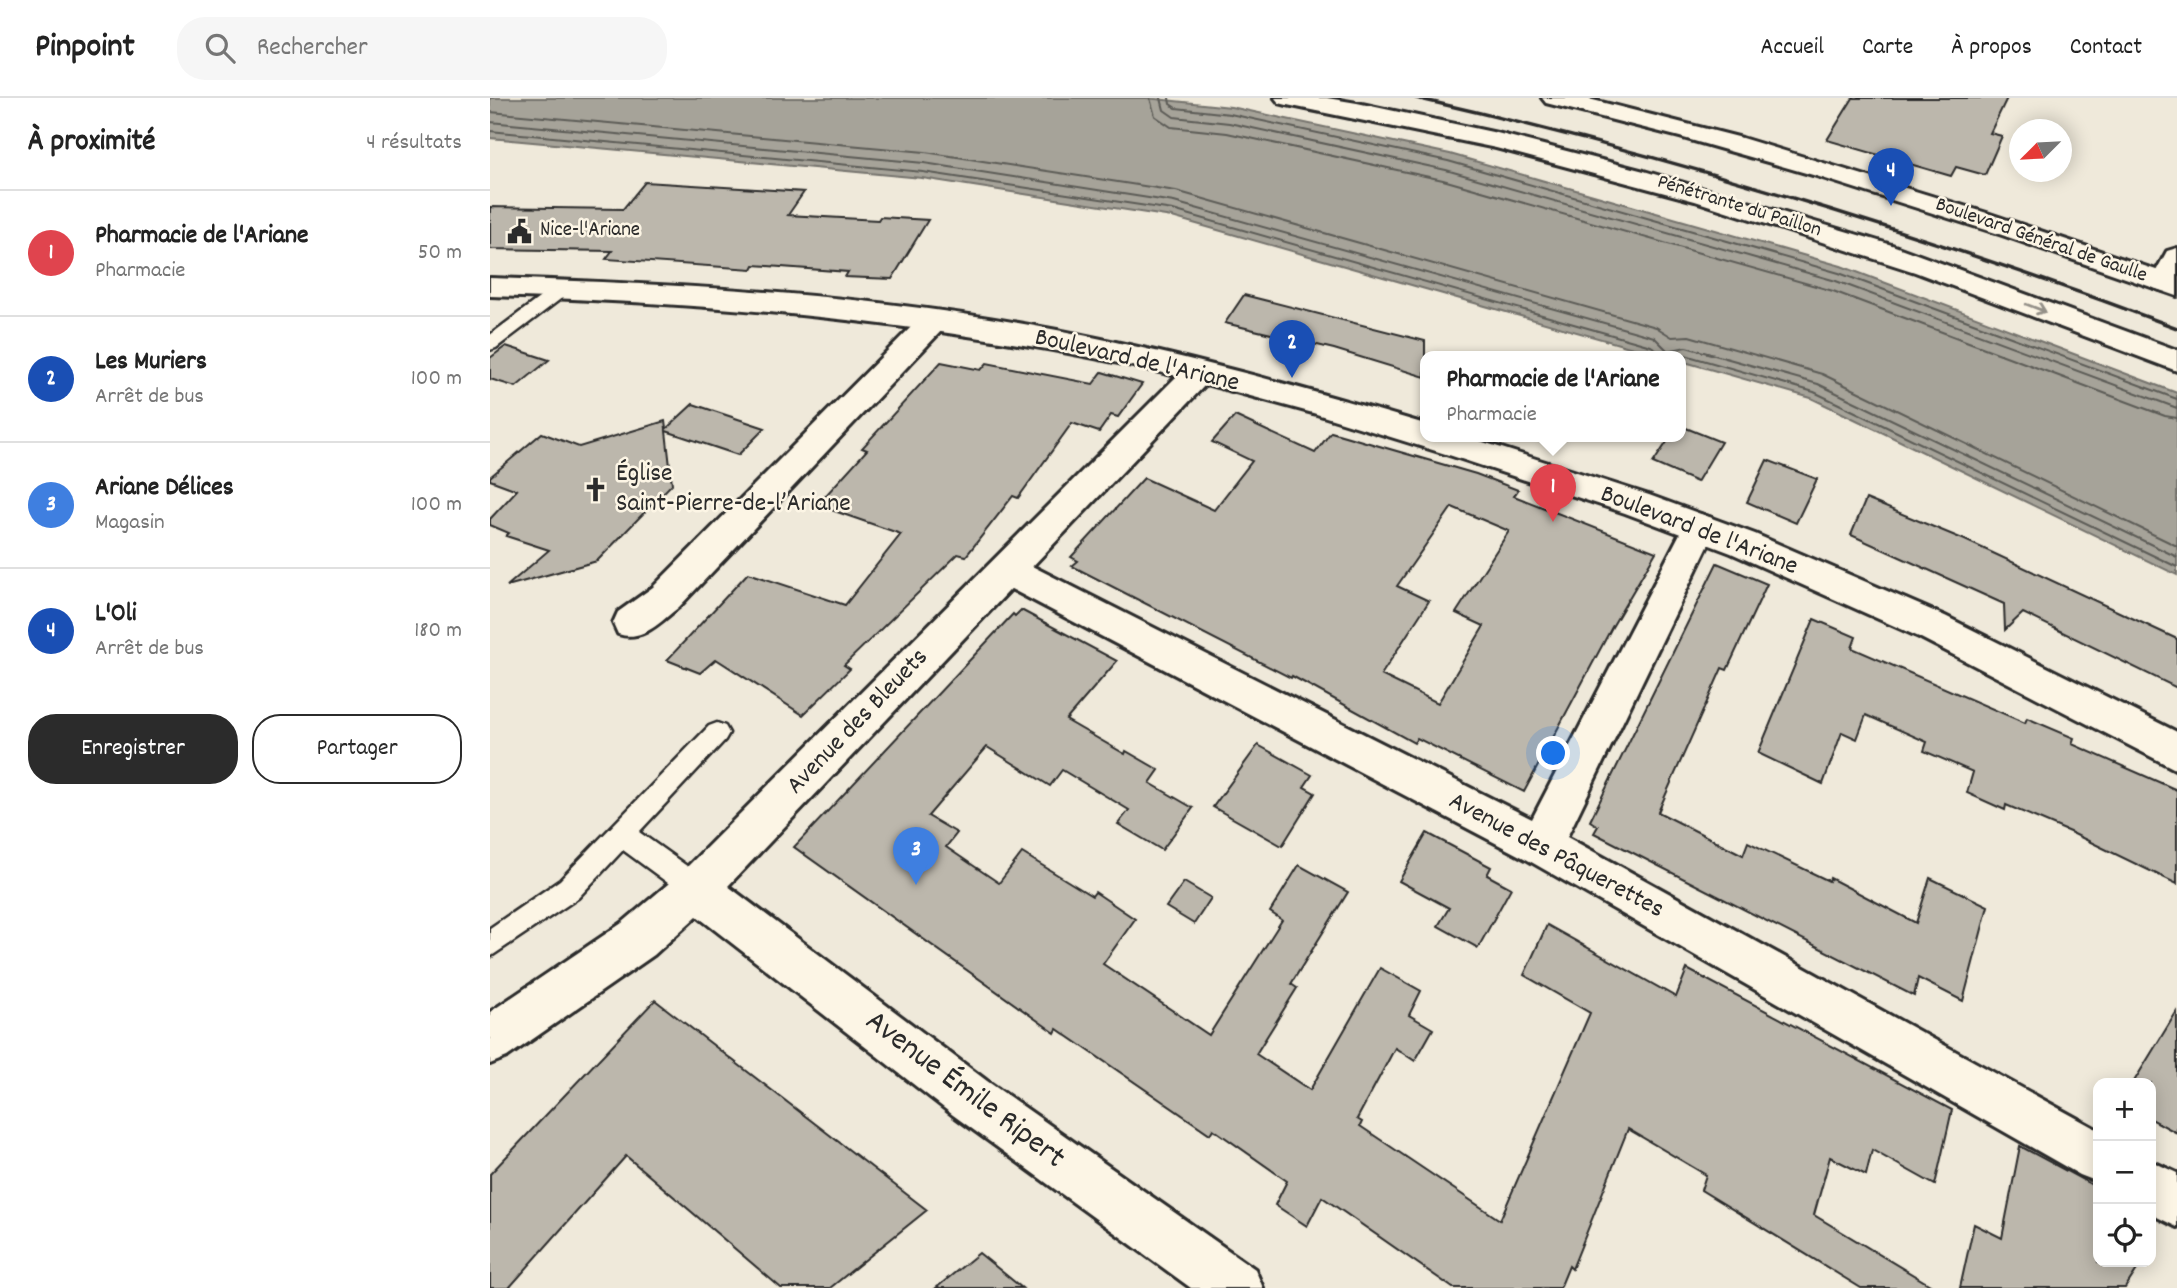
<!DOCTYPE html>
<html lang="fr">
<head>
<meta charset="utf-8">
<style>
  :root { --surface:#fff; --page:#f6f6f6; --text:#222; --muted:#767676; --line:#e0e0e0; --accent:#2b2b2b }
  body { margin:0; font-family:Dekko,sans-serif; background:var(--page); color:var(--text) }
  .controls { position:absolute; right:21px; bottom:21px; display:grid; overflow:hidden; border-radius:14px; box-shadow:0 4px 18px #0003 }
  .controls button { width:63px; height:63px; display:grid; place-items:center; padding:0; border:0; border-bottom:2px solid var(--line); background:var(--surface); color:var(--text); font:35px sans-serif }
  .compass { position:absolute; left:1519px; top:21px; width:63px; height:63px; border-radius:50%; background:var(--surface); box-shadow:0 4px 18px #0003; rotate:246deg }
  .you { position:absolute; left:1064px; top:656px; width:24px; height:24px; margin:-18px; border:5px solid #fff; border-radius:50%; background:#1a73e8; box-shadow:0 0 0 10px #1a73e833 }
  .badge { display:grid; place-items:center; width:46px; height:46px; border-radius:50%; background:var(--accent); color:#fff; font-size:23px; font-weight:700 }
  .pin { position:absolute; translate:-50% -58px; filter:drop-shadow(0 2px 4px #0008) }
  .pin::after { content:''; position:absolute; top:37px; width:24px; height:21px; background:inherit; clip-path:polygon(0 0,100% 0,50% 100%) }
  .popup { position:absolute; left:930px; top:253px; width:266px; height:91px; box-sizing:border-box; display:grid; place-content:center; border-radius:14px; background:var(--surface); filter:drop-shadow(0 2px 5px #0005); font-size:23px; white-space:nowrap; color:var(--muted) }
  .popup b { font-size:26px; color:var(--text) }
  .popup::after { content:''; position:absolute; left:50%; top:100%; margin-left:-14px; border:14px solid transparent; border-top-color:var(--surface) }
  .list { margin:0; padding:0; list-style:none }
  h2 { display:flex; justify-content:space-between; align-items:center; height:91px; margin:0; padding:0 28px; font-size:30px }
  h2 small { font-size:23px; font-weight:400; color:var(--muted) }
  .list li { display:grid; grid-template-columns:46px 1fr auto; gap:21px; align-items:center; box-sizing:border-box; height:126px; padding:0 28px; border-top:2px solid var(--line) }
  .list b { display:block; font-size:26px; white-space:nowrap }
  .list p { margin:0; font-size:23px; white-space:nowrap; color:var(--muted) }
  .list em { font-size:23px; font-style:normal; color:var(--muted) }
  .actions { display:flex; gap:14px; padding:21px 28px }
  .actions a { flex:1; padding:16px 0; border:2px solid var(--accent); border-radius:28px; text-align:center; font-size:24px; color:var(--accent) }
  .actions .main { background:var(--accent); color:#fff }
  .icon { flex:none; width:38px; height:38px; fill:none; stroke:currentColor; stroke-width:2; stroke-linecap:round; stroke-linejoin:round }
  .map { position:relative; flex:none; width:1687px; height:1190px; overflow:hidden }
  header { display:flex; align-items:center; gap:42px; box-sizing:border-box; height:98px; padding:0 35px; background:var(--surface); border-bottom:2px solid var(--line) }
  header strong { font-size:33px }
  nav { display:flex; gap:38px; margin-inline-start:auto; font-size:24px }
  .search { width:490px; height:63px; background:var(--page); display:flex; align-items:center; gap:18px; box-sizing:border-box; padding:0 24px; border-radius:28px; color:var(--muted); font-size:26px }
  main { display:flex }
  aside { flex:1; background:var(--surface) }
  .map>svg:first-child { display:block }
  .water { fill:#a6a399; stroke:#75736d; stroke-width:2 }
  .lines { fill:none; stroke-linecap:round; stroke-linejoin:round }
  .shore { stroke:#5c5b57; stroke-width:2 }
  .building { fill:#bcb7ac; stroke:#2b2b2b; stroke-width:2; fill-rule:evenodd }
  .lane-casing { stroke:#2b2b2b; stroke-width:5 }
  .street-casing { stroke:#2b2b2b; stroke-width:6 }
  .secondary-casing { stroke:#2b2b2b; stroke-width:6 }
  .primary-casing { stroke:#2b2b2b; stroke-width:6 }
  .lane { fill:#fcf5e5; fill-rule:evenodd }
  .street { fill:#fcf5e5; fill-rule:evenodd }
  .secondary { fill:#fcf5e5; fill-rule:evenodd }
  .primary { fill:#fcf5e5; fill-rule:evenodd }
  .rail { stroke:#2b2b2b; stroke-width:3.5 }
  .oneway { stroke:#949088 }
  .labels { text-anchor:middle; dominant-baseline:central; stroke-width:5; stroke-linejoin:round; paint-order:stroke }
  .far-street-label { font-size:21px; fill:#2b2b2b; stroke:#fcf5e5 }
  .far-poi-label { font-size:21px; fill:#2b2b2b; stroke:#fcf5e5; text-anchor:start }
  .street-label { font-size:26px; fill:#2b2b2b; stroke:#fcf5e5 }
  .poi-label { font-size:26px; fill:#2b2b2b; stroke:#fcf5e5; text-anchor:start }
  .near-street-label { font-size:32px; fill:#2b2b2b; stroke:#fcf5e5 }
</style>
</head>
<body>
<header>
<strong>Pinpoint</strong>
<div class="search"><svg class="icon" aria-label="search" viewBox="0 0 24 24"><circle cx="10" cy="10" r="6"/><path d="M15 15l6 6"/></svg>Rechercher</div>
<nav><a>Accueil</a><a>Carte</a><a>À propos</a><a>Contact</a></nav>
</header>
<main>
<aside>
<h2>À proximité<small>4 résultats</small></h2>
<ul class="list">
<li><span class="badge" style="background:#e0444e">1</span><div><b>Pharmacie de l'Ariane</b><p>Pharmacie</p></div><em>50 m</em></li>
<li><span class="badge" style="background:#1a4fb4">2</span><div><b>Les Muriers</b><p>Arrêt de bus</p></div><em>100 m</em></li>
<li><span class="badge" style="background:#3f7fe0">3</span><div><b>Ariane Délices</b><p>Magasin</p></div><em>100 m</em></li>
<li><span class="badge" style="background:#1a4fb4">4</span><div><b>L'Oli</b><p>Arrêt de bus</p></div><em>180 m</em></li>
</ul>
<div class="actions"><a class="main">Enregistrer</a><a>Partager</a></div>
</aside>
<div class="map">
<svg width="1687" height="1190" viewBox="0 0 1687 1190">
  <rect width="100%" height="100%" fill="#efe9da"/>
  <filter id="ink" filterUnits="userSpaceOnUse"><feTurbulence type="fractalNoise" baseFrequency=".0143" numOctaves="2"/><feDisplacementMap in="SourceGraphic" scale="14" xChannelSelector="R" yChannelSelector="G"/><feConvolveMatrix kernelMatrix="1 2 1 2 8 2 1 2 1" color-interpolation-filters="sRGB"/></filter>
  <g filter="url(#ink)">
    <path class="water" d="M0,0H656L741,9L960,56L1351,168L1687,295V477L1321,300L1191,263V258H1171L682,119L432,80L0,40Z"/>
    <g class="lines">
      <g class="shore">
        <path d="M660,0L665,18L681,29L737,35L953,82L1343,193L1675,318L1687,320"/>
        <path d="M671,0L674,12L684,19L739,25L956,72L1346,183L1687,310"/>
        <path d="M679,0L680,6L686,10L740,16L958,63L1349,175L1687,301"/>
        <path d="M0,14L435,54L686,93L1166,229L1182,239L1199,238L1332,276L1687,448"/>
        <path d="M0,24L434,65L684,104L1164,239L1178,253L1196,249L1328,286L1687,459"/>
        <path d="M0,33L433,74L683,112L1161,248L1166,251L1167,258"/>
        <path d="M1189,258L1195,257L1324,294L1687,469"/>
      </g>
    </g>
    <g class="building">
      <path d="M1363,0H1517L1500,35L1512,38L1495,77L1466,69L1461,78L1337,42Z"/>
      <path d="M155,84L314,94L298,117L388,122L390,119L438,122L402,181L355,179L358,174L264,167L262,171L116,161L122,153L0,151V109L133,111Z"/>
      <path d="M754,197L935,243V279L844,251L735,225Z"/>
      <path d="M16,248L59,262L26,289L0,281V260Z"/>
      <path d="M451,264L491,272L497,265L603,286L612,274L652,286L628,319L621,317L609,334L582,325L528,400L523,398L476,458L468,456L354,567L360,571L313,617L226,561L210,575L177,562L258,475L355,507L411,436L327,407L377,352L372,350Z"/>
      <path d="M203,306L275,330L248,357L176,333L182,386L107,463L17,488L59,452L16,438L19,435L0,427V421L27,392L0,382V379L52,335L89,349L175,323L176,331Z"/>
      <path d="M745,318L825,355L841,334L986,376L1028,392L1024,398L1166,454L1122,529L1034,694L927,640L924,645L802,578L801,580L582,468L588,463L581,459L654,380L724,412L762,363L722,344ZM962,409L1019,433L966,515L994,528L948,605L891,577L939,503L907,488Z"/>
      <path d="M1191,328L1231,344L1207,384L1163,365L1181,338H1191Z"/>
      <path d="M1277,362L1327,381L1306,425L1257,404Z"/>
      <path d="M1376,401L1475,442L1687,541V590L1533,515L1515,532L1514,506L1361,437Z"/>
      <path d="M1227,465L1277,486L1237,572L1232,570L1168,714L1253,757L1258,744L1339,783L1340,780L1426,825L1440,780L1498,808L1473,903L1428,880L1424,898L1104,735L1108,728L1100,723Z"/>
      <path d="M531,512L627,563L576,622L635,656L636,653L669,672L660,685L703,710L672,752L628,726L639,712L572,672L560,688L497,649L438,718L467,735L456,749L509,785L532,755L602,798L605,794L645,821L613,866L719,937L792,822L780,814L809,767L858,794L801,886L807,890L766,956L820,992L890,870L931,893L919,917L943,931L925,963L905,950L867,1021L872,1024L870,1028L1010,1122L1100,915L1034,877L1057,827L1186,899L1197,871L1462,1012L1445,1087L1382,1052L1376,1077L1340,1059L1324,1117L1445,1190H1371L1211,1092L1216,1077L1138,1031L1082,1171L1079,1168L1070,1190H963L832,1099L817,1128L785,1107L797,1083L723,1031L720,1036L567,931L565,935L304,749L523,516L525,518Z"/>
      <path d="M1324,521L1366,539L1362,550L1535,625L1537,620L1584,640L1582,646L1687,692V786L1582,735L1516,707L1515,712L1477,695L1483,674L1434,653L1437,644L1376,617L1367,641L1352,634L1333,686L1268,655Z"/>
      <path d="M768,647L822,677L814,689L825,695L792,748L723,709Z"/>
      <path d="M937,735L1001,769L997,777L1021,790L988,850L948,828L959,810L909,783Z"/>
      <path d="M694,784L721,800L704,826L676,809Z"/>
      <path d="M165,902L192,923L437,1112L340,1190H291L136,1058L19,1190H0V1076Z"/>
      <path d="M1687,913V1035L1661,1021V985H1643Z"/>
      <path d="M1530,1048L1608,1090V1164H1652L1635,1190H1470L1484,1126L1512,1140Z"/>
      <path d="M489,1155L532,1190H446Z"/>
    </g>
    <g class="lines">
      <defs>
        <g id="lane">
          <path d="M71,187L79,192L77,196L6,250L0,252V237L65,188Z"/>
          <path d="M227,625L235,628L239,635L235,642L149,734L215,781L219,790L215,799L206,802L197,799L133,752L88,800L0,859V830L70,782L219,628Z"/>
        </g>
        <g id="street">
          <path d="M1687,150V186L1684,190L1674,193L1664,190L1660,184L1677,153Z"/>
          <path d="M443,214L453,217L458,224L453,231L189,509C170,524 153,544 128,536L123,525L128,514L163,489L433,217Z"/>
          <path d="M1210,416L1222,420L1227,429L1077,739L1608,1032V1084L1590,1077L1036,761L504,482L499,472L504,462L517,458L530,462L1042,721L1198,420Z"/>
          <path d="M1661,1063L1687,1075V1129L1661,1116Z"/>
        </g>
        <g id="secondary">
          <path d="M1052,0H1095L1252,40L1497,115L1687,179V198L1512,137L1323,77L1190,39L1056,5Z"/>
          <path d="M0,180C190,186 380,196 567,232C692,256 814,290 935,326V338H974L1159,397L1265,436L1455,518L1687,634V672L1429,539L1241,455L1135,415L962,358L823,315L716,286L238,788L497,983L765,1171L773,1190H701L463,1017L207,818L164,857L17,959L0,966V914L132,825L191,775L687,278C461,225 232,205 0,198Z"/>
        </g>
        <path id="primary" d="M785,0H837L867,5L1007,35L1154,73L1402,147L1687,252V273L1425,174L1205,103L1006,50L797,7L789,5Z"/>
      </defs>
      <use href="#lane" class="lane-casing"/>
      <use href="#street" class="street-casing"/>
      <use href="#secondary" class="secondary-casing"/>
      <use href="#primary" class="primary-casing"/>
      <use href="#lane" class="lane"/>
      <use href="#street" class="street"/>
      <use href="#secondary" class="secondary"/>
      <use href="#primary" class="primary"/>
      <path class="rail" d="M926,0C1186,59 1438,137 1687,230"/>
    </g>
    <defs><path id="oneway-shaft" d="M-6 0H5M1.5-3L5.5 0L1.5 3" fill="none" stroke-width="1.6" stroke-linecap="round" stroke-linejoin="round" transform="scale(1.75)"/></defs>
    <use class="oneway" href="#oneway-shaft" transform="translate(1546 210) rotate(21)"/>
  </g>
  <defs>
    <symbol id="civic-bare" viewBox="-9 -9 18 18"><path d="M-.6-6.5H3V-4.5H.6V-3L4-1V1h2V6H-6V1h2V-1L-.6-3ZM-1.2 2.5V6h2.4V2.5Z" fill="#2b2b2b" stroke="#fcf5e5" stroke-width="2.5" paint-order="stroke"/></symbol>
    <symbol id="church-bare" viewBox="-9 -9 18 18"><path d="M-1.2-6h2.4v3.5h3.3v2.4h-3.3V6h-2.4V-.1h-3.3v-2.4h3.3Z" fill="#2b2b2b" stroke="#fcf5e5" stroke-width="2.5" paint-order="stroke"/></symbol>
  </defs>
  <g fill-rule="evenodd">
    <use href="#civic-bare" x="12" y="116" width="35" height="35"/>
    <use href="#church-bare" x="88" y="374" width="35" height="35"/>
  </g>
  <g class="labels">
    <g class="far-street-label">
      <text transform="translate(1249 109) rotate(17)">Pénétrante du Paillon</text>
      <text transform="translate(1551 143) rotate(19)">Boulevard Général de Gaulle</text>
    </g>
    <g class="far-poi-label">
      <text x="50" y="133">Nice-l'Ariane</text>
    </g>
    <g class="street-label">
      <text transform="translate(647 263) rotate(13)">Boulevard de l'Ariane</text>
      <text transform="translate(1209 433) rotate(21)">Boulevard de l'Ariane</text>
      <text transform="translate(368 624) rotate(-46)">Avenue des Bleuets</text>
      <text transform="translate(1066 758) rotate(28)">Avenue des Pâquerettes</text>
    </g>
    <g class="poi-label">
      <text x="126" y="376">Église<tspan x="126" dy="30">Saint-Pierre-de-l’Ariane</tspan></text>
    </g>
    <g class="near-street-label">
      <text transform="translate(474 993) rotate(37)">Avenue Émile Ripert</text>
    </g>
  </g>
</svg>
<div class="controls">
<button>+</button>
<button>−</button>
<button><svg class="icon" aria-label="locate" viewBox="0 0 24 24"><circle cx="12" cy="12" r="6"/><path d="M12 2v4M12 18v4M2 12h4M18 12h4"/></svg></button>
</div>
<svg class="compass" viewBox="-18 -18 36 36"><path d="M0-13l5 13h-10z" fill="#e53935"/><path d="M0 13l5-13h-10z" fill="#767676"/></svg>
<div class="you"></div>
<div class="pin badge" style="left:1063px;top:424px;background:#e0444e">1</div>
<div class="popup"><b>Pharmacie de l'Ariane</b>Pharmacie</div>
<div class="pin badge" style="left:802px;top:280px;background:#1a4fb4">2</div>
<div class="pin badge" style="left:426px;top:787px;background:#3f7fe0">3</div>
<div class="pin badge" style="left:1401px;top:108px;background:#1a4fb4">4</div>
</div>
</main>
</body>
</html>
